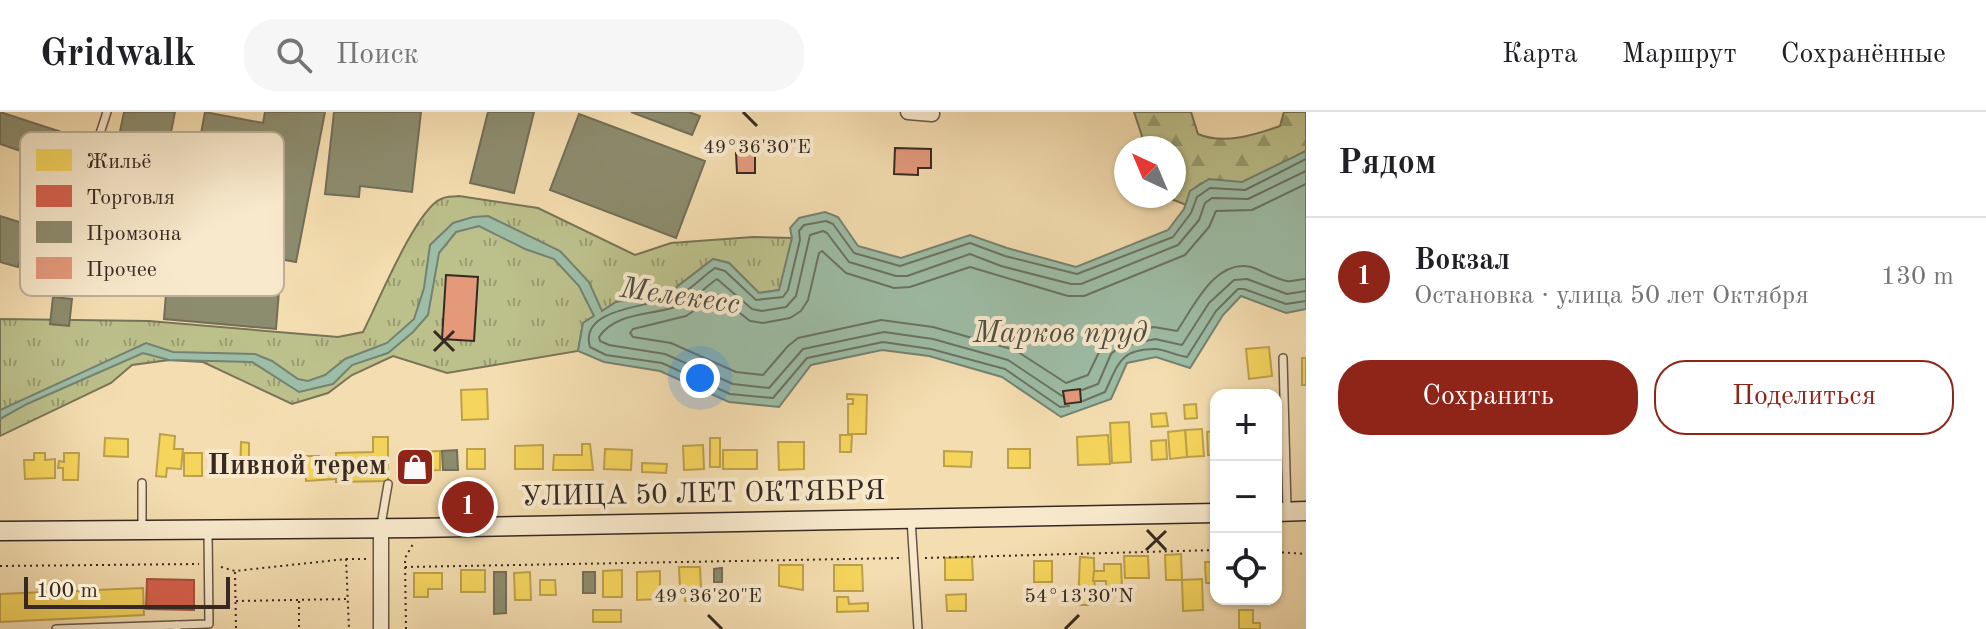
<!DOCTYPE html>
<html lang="ru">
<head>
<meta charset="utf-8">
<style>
  :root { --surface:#fff; --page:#f6f6f6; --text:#202124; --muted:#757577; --line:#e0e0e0; --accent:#8f2418 }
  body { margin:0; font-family:"Old Standard TT",serif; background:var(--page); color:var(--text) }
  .controls { position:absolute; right:24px; bottom:24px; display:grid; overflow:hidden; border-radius:16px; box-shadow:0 2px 6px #0004 }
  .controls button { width:72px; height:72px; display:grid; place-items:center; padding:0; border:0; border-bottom:2px solid var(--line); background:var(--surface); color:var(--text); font:40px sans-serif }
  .compass { position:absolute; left:1114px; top:24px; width:72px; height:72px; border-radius:50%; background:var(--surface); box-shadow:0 2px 6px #0004; rotate:316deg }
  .scale { position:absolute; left:24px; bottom:20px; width:206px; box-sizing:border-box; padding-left:8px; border:4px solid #362923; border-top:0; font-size:22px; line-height:28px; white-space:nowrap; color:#362923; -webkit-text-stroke:6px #f8e9cc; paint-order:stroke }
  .you { position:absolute; left:700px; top:266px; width:28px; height:28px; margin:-20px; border:6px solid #fff; border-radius:50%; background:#1a73e8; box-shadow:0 0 0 12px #1a73e833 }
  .badge { display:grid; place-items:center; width:52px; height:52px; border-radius:50%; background:var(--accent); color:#fff; font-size:26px; font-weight:700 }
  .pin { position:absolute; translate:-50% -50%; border:4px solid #fff; box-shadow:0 2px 8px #0006 }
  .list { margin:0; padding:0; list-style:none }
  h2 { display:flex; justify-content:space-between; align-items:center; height:104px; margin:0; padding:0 32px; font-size:34px }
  h2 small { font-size:26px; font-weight:400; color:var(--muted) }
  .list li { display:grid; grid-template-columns:52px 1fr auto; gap:24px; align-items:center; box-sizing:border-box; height:120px; padding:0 32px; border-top:2px solid var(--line) }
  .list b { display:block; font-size:30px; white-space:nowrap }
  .list p { margin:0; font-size:26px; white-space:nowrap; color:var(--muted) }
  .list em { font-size:26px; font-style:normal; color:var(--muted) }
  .actions { display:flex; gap:16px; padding:24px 32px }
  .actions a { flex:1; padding:18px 0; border:2px solid var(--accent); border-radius:32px; text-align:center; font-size:28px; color:var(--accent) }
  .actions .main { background:var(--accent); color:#fff }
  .icon { flex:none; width:44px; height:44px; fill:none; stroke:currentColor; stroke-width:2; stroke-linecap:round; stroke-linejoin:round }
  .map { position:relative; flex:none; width:1306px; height:517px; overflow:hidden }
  header { display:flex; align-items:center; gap:48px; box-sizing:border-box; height:112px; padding:0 40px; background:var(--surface); border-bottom:2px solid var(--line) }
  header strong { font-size:38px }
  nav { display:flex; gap:44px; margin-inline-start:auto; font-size:28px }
  .search { width:560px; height:72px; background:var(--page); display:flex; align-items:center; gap:20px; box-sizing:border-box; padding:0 28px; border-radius:32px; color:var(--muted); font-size:30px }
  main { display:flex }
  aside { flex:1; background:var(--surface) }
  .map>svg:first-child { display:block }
  .grass { fill:url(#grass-tufts); stroke:#797457; stroke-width:2 }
  .forest { fill:url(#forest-firs); stroke:#797457; stroke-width:2 }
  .water { fill:#9dbda6; stroke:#748272; stroke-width:2 }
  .homes { fill:#f6d55c; stroke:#bca14b; stroke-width:2 }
  .shops { fill:#d6604d; stroke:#a65040; stroke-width:2 }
  .industry { fill:#8c8c6e; stroke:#726e58; stroke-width:2 }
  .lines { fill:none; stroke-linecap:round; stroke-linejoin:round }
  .shore { stroke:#6a7364; stroke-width:2 }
  .building { fill:#e4997b; stroke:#362923; stroke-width:2 }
  .service-casing { stroke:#665646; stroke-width:10 }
  .minor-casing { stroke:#665646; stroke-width:17 }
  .secondary-casing { stroke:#362923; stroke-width:21 }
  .path { stroke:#362923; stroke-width:2; stroke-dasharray:2 4; stroke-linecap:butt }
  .service { stroke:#f8e9cc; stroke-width:7 }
  .minor { stroke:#f8e9cc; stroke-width:14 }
  .secondary { stroke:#f8e9cc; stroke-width:18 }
  .ticks { fill:none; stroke:#362923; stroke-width:3 }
  .labels { text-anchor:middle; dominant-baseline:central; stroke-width:8; stroke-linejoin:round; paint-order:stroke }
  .poi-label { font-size:28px; font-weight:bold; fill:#362923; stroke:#f8e9cc; text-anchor:end }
  .street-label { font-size:28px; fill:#362923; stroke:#f8e9cc }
  .water-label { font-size:30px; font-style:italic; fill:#504e44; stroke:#f8e9cc }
  .key { fill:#f8e9cc; stroke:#beaf99; stroke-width:2 }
  .key-label { font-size:22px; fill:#362923 }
  .ticks-label { font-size:20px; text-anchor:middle; fill:#362923; stroke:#f8e9cc; stroke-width:8; stroke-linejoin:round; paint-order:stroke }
</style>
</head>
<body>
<header>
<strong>Gridwalk</strong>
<div class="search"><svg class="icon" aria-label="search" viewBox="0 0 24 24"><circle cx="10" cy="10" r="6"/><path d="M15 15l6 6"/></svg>Поиск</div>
<nav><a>Карта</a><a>Маршрут</a><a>Сохранённые</a></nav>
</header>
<main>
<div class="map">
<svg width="1306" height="517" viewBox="0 0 1306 517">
  <defs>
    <pattern id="grass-tufts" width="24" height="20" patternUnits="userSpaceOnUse" patternTransform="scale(2)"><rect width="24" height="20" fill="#bcc08b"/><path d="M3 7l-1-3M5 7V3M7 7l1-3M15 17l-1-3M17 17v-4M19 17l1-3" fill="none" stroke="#9a9c71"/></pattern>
    <pattern id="forest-firs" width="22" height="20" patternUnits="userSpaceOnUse" patternTransform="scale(2)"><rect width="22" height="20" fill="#bcc08b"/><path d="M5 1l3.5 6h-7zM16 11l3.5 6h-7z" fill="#9a9c71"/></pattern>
  </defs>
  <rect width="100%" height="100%" fill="#f4ddb0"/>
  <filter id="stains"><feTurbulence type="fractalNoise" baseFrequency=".0025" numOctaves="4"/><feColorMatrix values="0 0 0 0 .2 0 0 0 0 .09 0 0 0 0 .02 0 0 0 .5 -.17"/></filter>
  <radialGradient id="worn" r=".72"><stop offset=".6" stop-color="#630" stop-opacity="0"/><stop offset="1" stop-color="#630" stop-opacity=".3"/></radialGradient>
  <path class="grass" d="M459,84L538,96L635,143L671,131L753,125L792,126L780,178L759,181L729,151L713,147L674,177L616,190L583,211L578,239L447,261L393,244L352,263L328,281L292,292L203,250L169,248L132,253L111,271L0,324V207L149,209L338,225L363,220C377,193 416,97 441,87C446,84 454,85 459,84Z"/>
  <path class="forest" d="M1134,0H1191L1198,22C1224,33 1254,23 1280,14L1284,0H1306V39C1289,47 1260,66 1243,70C1218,76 1198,56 1186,93L1164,84H1174V36H1139L1142,24Z"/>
  <path class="water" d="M1306,39V197L1286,201L1241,184L1223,203L1190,256L1156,245L1127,251L1111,287L1061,305L1002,265L929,244L882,238L811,253L779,295L729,290L660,259L604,250L578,239L583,211L594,204L579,174L554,147L525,137L479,114L456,120L439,141L428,203L413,220L388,241L352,253L333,272L299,280L252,250L169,248L143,241L27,292L0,307V298L146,231L173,240L255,242L272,249L298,267L308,269L325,263L345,247L387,231L414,207L424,176L430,133L453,111L473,105L488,104L560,139L589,170L602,199L616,190L674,177L713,147L729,151L759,181L779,178L792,126L790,116L799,106L825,100L838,105L858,134L901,146L970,123L1007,136L1076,155L1168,118L1184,97L1190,79L1209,67L1242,70Z"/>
  <g class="homes">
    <path d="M1269,235L1272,264L1249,267L1246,237Z"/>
    <rect x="1302" y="246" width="4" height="27"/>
    <path d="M487,277L488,307L462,308L461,278Z"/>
    <path d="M847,282L867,283L866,322H848V292H853V287H847Z"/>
    <path d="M1196,292L1197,306L1185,307L1184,293Z"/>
    <path d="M1166,301L1168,314L1152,315L1151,302Z"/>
    <path d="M1129,310L1131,350L1112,351L1110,311Z"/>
    <path d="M1202,317L1204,344L1187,345L1185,318Z"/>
    <path d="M1185,318L1187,345L1170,347L1168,320Z"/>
    <path d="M1216,319V343H1208L1207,320Z"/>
    <path d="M160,322L175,324L174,337H183L181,357L167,356L166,365L156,364Z"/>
    <path d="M840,323H852L851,340H840Z"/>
    <path d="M1108,323L1110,352L1078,353L1077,325Z"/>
    <path d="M373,325H388V369L336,370V341L373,340Z"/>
    <path d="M105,326L128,327V345L104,344Z"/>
    <rect x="710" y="326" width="10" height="29"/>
    <path d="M1166,328L1167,347L1152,348L1151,329Z"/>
    <path d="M241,330L249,331V364H240Z"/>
    <path d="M778,330H804V357L779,358Z"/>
    <path d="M582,332H590L593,358H553L554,343H582Z"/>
    <path d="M543,333V357H515V334Z"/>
    <path d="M703,333L704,357L684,358L683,334Z"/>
    <rect x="467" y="337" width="18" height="20"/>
    <path d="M605,337L632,338L631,358L604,357Z"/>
    <rect x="1008" y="337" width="22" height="19"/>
    <rect x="723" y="338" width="34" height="19"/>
    <path d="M440,339V358L411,359L410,340Z"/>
    <path d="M944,339L972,340L971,355L944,354Z"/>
    <path d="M34,341H45V348L55,347V366L25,367L24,348H34Z"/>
    <path d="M64,341H79L78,368H63V356H58L59,349L64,350Z"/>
    <rect x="184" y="341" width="18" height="23"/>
    <path d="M304,344H319L320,355H334L335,367L306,369Z"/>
    <path d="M217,346H237V364H216Z"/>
    <path d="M642,351L667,352L666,361L642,360Z"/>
    <path d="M1181,442L1182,468H1166L1165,443Z"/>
    <path d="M1124,444H1148L1149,466H1125Z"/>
    <path d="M972,445L973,468H945V446Z"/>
    <path d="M1080,445L1094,446L1095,493H1078Z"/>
    <rect x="1034" y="449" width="18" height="21"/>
    <path d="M1205,450H1216V471H1206Z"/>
    <path d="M1104,452H1121L1122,477H1106V469H1093L1094,459H1104Z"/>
    <path d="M779,453H803V478L779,474Z"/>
    <path d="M834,453H862L863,479H834Z"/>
    <path d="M679,455H700L701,477H697L698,489H685V476H680Z"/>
    <rect x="461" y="458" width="24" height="22"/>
    <path d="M622,458V485H603V459Z"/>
    <path d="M660,459V487L637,488V460Z"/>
    <path d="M530,460L531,488H515L514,461Z"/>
    <path d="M414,461H442V477H428V485H414Z"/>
    <path d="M1202,467L1203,498L1183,499L1182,468Z"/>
    <path d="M540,468H555L556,483H540Z"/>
    <path d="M143,476L144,503L0,510V482Z"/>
    <path d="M966,482V499H947L946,483Z"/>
    <path d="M837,485H848L849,492L868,491V499L837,500Z"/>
    <rect x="593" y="498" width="28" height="12"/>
    <path d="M1239,498H1253V511H1260V517H1239Z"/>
  </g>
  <path class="shops" d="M147,467L194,468V498L146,497Z"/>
  <g class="industry">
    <path d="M0,0L92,30L82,60L0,32Z"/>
    <path d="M124,0H175L152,117L102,107Z"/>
    <path d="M205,0L263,11L265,0H325L296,150L226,137L231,109L186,101Z"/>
    <path d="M334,0H421L412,80L360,74L359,85L325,82Z"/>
    <path d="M488,0H534L514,81L470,71Z"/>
    <path d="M631,0H689L700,4L692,23Z"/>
    <path d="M579,2L705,49L676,126L550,78Z"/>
    <path d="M0,104L51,120L45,140L24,134L18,155L0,150Z"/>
    <path d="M167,169L279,179L276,217L164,207Z"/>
    <path d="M53,185L72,187L69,214L50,212Z"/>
    <path d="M457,338L458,358H443L442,339Z"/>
    <path d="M722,456V470H714V457Z"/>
    <path d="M494,460H506V501L494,502Z"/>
    <rect x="583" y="460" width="12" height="21"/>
  </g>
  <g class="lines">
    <g class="shore">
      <path d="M1306,72L1252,98L1216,99L1209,115L1185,143L1084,184H1068L970,155L910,175L894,176L846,161L822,139L819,141L808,188L801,199L790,206L763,211L750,209L717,183L686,204L633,217L630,221L633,225L671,231L736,260L763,263L788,234L798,226L881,208L933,215L1015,238L1066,271L1088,263L1101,236L1114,224L1154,215L1177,219C1193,196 1215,146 1251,155C1263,159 1275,167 1287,169C1293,170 1300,167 1306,167"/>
      <path d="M1082,278L1098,272L1111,242L1119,235L1155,227L1182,233L1209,191L1234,168L1247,167L1287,182L1306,179"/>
      <path d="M1062,284L1008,248L933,227L884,220L803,237L769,276L733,272L665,242L609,233L600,229L599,225C616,199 654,204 681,193C694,188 705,175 717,167L752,197L762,199L786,195L796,184L810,123L823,119L827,121L849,150L896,164H907L970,142L1001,154L1071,172H1081L1178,133L1199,108L1205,91L1212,86L1248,87L1306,59"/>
      <path d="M1083,289L1105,280C1118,253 1119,237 1155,237C1165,237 1176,244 1187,245L1216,199L1238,177H1244L1286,192L1306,189"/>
      <path d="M1069,294L1060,295L1005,257L931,237L883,230L807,246L773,286L730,282L662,251L606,243L590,235C578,194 655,195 679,183C692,177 703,164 715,156L725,159L756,188L783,185L788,178L800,128L799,119L804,113L826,109L833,112L854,141L900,154L970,131L1005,144L1077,162L1173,125L1191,101L1197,85L1210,76L1245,78L1306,47"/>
    </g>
  </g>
  <g class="building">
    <path d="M895,36L931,37V56H918V63L894,62Z"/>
    <path d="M755,40V61H737L736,41Z"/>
    <path d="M446,163L478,165L474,229L442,227Z"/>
    <path d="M1080,277L1081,290L1065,292L1063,279Z"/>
  </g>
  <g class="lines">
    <defs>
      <g id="service">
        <path d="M73,104L107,0"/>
        <path d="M1283,246L1287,397"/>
        <path d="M911,407L918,517"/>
        <path d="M381,413L388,372"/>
        <path d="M142,417V371"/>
        <path d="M177,513L209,512L208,418"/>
        <path d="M56,517L177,513V517"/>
      </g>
      <g id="minor">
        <path d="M908,0L932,2"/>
        <path d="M381,517V416"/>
      </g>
      <g id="secondary">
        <path d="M1276,400L1306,399"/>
        <path d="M0,419L415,416L1216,401"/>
      </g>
    </defs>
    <use href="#service" class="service-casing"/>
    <use href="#minor" class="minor-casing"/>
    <use href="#secondary" class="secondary-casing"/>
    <g class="path">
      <path d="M1276,440L1306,442"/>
      <path d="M925,446L1216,438"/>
      <path d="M346,447H368"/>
      <path d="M0,454L199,452"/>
      <path d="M221,455L235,459L346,447L349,517"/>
      <path d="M405,455L903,446"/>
      <path d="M235,460L236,517"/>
      <path d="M236,489L347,487"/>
      <path d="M299,489V517"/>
      <path d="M406,517L405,446L413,432"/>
    </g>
    <use href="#service" class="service"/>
    <use href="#minor" class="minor"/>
    <use href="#secondary" class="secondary"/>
  </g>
  <path class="ticks" d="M743,0L757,14M434,219L454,239M434,239L454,219M1147,418L1166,438M1146,438L1166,419M708,503L722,517M1065,517L1079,503"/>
  <defs>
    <symbol id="shop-square" viewBox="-11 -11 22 22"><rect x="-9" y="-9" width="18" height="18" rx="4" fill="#8f2418" stroke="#f8e9cc"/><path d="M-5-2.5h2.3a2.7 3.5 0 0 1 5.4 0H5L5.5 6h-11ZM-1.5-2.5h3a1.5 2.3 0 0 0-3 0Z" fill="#fff"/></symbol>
  </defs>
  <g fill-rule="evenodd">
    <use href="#shop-square" x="393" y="333" width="44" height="44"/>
  </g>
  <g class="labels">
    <g class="poi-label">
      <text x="387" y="355">Пивной терем</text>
    </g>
    <g class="street-label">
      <text transform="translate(703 383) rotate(-1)">УЛИЦА 50 ЛЕТ ОКТЯБРЯ</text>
    </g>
    <g class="water-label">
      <text transform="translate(680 185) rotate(8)">Мелекесс</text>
      <text x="1060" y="222">Марков пруд</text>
    </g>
  </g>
  <rect x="20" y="20" width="264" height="164" rx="12" class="key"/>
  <rect x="36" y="37" width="36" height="22" fill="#f6d55c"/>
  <rect x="36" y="73" width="36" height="22" fill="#d6604d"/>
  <rect x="36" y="109" width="36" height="22" fill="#8c8c6e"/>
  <rect x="36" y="145" width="36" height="22" fill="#e4997b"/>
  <g class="key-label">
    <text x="86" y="56">Жильё</text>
    <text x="86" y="92">Торговля</text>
    <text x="86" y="128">Промзона</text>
    <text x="86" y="164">Прочее</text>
  </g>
  <g class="ticks-label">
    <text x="757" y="41">49°36'30"E</text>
    <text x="708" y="490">49°36'20"E</text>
    <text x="1079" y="490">54°13'30"N</text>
  </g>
  <rect width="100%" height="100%" filter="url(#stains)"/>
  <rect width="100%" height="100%" fill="url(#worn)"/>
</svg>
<div class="controls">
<button>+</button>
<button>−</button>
<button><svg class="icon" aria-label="locate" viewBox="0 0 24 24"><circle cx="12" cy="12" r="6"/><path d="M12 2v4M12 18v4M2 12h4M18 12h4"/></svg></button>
</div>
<svg class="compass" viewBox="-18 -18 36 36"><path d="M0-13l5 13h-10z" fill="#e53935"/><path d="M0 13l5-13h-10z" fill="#757577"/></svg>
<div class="scale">100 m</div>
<div class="you"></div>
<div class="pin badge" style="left:468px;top:395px">1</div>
</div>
<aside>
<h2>Рядом<small></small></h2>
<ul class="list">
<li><span class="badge">1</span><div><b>Вокзал</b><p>Остановка · улица 50 лет Октября</p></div><em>130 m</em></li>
</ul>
<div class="actions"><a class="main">Сохранить</a><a>Поделиться</a></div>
</aside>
</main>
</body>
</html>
